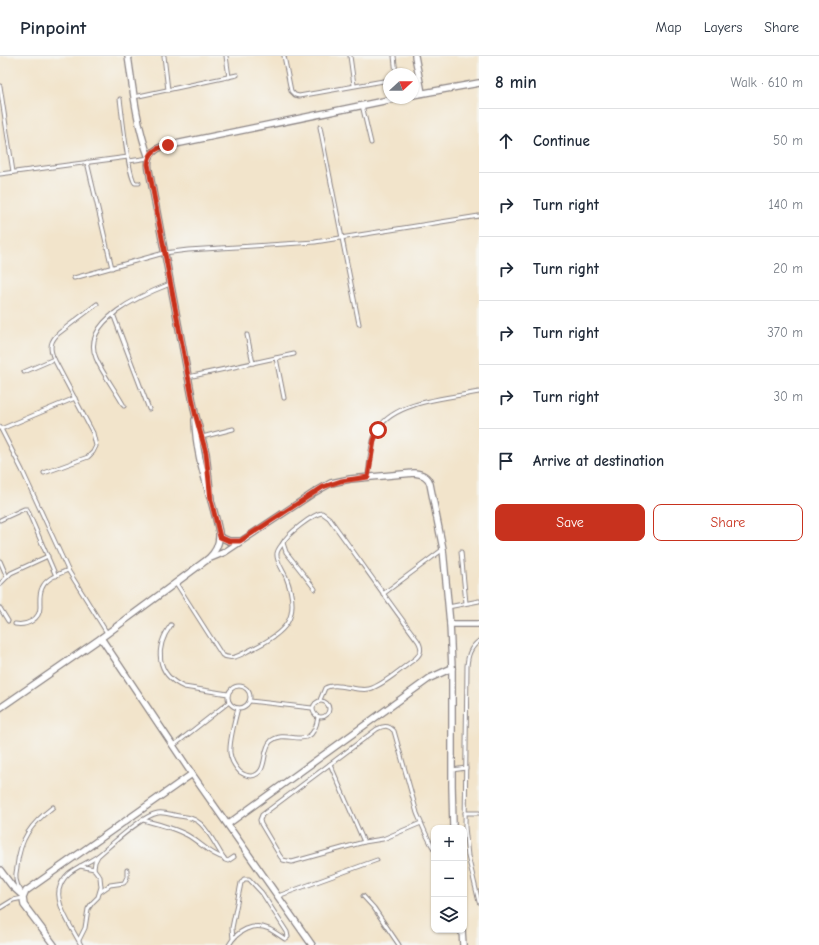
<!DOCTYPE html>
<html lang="en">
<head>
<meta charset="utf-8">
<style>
  :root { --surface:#fff; --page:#f2f2f3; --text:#1f2937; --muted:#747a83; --line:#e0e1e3; --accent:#c8321e }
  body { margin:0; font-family:"Comic Neue",sans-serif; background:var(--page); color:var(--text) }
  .controls { position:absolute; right:12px; bottom:12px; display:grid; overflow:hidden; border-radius:8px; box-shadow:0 1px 3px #0004 }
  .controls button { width:36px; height:36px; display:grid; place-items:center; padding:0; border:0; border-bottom:1px solid var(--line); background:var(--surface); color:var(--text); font:20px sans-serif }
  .compass { position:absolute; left:383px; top:12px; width:36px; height:36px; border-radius:50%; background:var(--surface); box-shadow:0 1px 3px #0004; rotate:69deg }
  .stop { position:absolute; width:12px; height:12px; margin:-9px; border:3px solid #c8321e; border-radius:50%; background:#fff }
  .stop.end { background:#c8321e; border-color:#fff; box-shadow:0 1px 4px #0008 }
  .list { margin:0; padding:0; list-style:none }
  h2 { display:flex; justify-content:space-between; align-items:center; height:52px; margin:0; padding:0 16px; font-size:17px }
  h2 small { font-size:13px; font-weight:400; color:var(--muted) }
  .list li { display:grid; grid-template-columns:26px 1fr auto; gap:12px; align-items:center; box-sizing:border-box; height:64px; padding:0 16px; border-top:1px solid var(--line) }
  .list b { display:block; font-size:15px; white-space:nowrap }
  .list em { font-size:13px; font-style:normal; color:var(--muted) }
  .actions { display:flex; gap:8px; padding:12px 16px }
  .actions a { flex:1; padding:9px 0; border:1px solid var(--accent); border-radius:8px; text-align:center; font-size:14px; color:var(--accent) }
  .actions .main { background:var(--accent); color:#fff }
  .icon { flex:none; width:22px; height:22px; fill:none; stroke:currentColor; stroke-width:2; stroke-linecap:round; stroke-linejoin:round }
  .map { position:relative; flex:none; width:479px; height:889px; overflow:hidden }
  header { display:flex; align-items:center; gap:24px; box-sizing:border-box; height:56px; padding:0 20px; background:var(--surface); border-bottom:1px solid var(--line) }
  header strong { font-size:19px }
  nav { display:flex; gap:22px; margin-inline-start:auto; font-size:14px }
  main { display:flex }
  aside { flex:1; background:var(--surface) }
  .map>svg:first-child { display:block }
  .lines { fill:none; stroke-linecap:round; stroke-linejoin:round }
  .lane-casing { stroke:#8a8383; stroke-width:5 }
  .street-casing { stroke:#8a8383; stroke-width:8 }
  .lane { stroke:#fff; stroke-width:3 }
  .street { stroke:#fff; stroke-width:5.5 }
  .route { stroke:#c8321e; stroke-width:5 }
</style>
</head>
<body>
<header>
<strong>Pinpoint</strong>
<nav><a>Map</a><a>Layers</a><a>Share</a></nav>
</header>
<main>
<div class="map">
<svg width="479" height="889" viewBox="0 0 479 889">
  <rect width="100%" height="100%" fill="#f6f6f2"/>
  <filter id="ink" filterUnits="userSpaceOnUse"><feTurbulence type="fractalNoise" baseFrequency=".025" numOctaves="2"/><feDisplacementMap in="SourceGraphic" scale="8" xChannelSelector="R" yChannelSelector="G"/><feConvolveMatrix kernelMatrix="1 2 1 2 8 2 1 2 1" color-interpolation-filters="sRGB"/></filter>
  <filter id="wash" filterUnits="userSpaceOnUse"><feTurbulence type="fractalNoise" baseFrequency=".012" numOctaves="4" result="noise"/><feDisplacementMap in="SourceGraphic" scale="16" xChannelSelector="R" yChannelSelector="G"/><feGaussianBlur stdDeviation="0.9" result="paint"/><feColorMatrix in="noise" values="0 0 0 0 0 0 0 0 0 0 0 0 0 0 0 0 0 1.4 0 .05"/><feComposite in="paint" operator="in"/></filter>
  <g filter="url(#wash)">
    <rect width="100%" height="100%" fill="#f2e4cb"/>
  </g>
  <g filter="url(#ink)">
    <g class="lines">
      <defs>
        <g id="lane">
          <path d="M164,0L168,34"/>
          <path d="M226,0L229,21"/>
          <path d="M284,0L291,35L295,39L299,40L389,24"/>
          <path d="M350,0L354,29"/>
          <path d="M394,0L396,18"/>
          <path d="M0,30L13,116"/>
          <path d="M134,41L237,19"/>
          <path d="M120,43C122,57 128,120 135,127H139"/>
          <path d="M362,49L371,87"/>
          <path d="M320,71L359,268"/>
          <path d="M129,105L149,102"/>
          <path d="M87,106L112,212"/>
          <path d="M0,118L128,101"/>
          <path d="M74,222L164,197L188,194L315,186L479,160"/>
          <path d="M113,258L149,353"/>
          <path d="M247,279L253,307"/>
          <path d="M276,302L284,342"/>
          <path d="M24,316L54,303"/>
          <path d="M188,321L294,298"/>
          <path d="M124,350C116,335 102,317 96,302C80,265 144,238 170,228"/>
          <path d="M0,371L22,414L68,514L107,577"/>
          <path d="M1,373L75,342"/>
          <path d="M202,381L233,373"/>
          <path d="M44,417L88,401L93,396L96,390L93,377L54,303C49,292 50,285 59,277L97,248"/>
          <path d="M368,421C370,406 370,387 378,373C395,345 449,342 479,336"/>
          <path d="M0,464L24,453H27L56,520"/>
          <path d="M461,496L466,547"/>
          <path d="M0,505L7,521"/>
          <path d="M176,527L222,599C232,605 240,599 250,594C286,577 302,562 286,521C283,514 276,505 277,498C277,494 281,490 283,487"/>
          <path d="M0,528L11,517L48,500"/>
          <path d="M315,533L286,496L283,487C286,479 313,458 322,457L329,462C359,503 388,545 418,585C422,592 422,597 416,602C405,610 381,631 369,633C355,636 336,625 325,632L320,644"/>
          <path d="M383,538L442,494"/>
          <path d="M448,551L479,545"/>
          <path d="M0,552L8,565"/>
          <path d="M15,568C26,570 40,564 40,551C40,544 39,538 42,532C46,522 59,518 68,514"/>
          <path d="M171,569C155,591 155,618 184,631L228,638"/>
          <path d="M479,585C470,592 468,599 467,610L465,771L468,800L479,846"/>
          <circle cx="239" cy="641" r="11"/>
          <circle cx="321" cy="653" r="8"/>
          <path d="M250,645L312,652"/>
          <path d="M238,652C235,664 229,685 230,697C231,703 235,711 240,716C243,718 247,720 251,720C269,718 261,694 271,685C288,671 312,699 318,661"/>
          <path d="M173,690L229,646"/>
          <path d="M330,708L364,786"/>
          <path d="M452,714L466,712"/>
          <path d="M465,757H479"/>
          <path d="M143,764C158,768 174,772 187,779C200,786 209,798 224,802"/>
          <path d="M421,767L383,783L364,786L292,806L283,804L280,800L261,768L260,764L262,759L377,673C384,669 389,669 394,675L417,757C422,769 427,782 434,793"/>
          <path d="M94,813L95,806L98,800"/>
          <path d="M21,835C15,827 15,820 17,811C20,782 31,768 53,751"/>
          <path d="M100,836L110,829L124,827L127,821V814"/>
          <path d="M278,840L377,804"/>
          <path d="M363,840L374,852L399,889"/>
          <path d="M0,852L13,844L23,842"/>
          <path d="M79,884L85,872L88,853L92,847L98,841L101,831L100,821L94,813L80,810"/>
          <path d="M81,889C74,875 56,850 59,834C64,812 84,811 99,799C111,789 143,759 158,757C165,756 172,759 179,760C187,761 195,762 201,768C211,778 217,792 225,804L228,805L234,801"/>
          <path d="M229,889C237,875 253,866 269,873C275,876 280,880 285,883L288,881L287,876L262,837L249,823H244L241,827L232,872L233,883"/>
        </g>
        <g id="street">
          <path d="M128,0C133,34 137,70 149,102"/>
          <path d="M415,0L422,37"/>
          <path d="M413,39L479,27"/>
          <path d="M211,444L206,397L195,357L149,114C147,103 150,96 161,91L398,42"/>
          <path d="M220,481L229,485H240"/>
          <path d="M208,503L225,496L315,436L331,427L350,423L414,417C422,418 428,420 430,428L443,493L450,568L452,612V729L453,772"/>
          <path d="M450,568H479"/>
          <path d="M101,582L192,718L312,889"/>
          <path d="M0,652L101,582L208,503C216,496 220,487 219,476C211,437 196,406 195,364"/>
          <path d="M228,768L430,622L452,612"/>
          <path d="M0,814L12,830L23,840"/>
          <path d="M462,874L463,889"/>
          <path d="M54,889L24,849L23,842L26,835L192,718"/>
        </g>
      </defs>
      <use href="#lane" class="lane-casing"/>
      <use href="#street" class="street-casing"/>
      <use href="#lane" class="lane"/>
      <use href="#street" class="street"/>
    </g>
  </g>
  <g class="lines" filter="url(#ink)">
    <path class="route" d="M168,89C156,92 149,96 148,108L195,357L206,397L211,444L220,481L229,485H240L323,431L341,425L368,421L374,384L378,374"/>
  </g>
</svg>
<div class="controls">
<button>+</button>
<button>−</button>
<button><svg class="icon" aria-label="layers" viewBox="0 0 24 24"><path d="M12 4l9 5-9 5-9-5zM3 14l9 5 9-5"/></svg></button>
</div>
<svg class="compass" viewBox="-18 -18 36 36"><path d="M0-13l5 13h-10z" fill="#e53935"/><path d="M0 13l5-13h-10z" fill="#747a83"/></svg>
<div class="stop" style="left:378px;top:374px"></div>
<div class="stop end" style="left:168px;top:89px"></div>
</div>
<aside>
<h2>8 min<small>Walk · 610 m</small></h2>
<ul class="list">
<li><svg class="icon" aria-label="ahead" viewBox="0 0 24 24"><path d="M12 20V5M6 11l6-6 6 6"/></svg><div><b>Continue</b></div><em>50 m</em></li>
<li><svg class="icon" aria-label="right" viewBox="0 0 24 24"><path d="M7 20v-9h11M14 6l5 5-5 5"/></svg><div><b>Turn right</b></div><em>140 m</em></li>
<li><svg class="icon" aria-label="right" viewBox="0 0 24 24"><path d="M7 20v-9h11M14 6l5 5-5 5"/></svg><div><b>Turn right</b></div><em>20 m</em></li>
<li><svg class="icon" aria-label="right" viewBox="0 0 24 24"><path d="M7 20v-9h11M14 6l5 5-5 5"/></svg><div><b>Turn right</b></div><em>370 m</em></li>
<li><svg class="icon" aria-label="right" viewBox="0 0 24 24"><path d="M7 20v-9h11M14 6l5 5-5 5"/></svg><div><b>Turn right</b></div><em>30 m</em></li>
<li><svg class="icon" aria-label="arrive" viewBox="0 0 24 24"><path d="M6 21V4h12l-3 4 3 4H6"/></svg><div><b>Arrive at destination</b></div></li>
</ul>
<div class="actions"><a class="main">Save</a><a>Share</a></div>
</aside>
</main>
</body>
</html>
